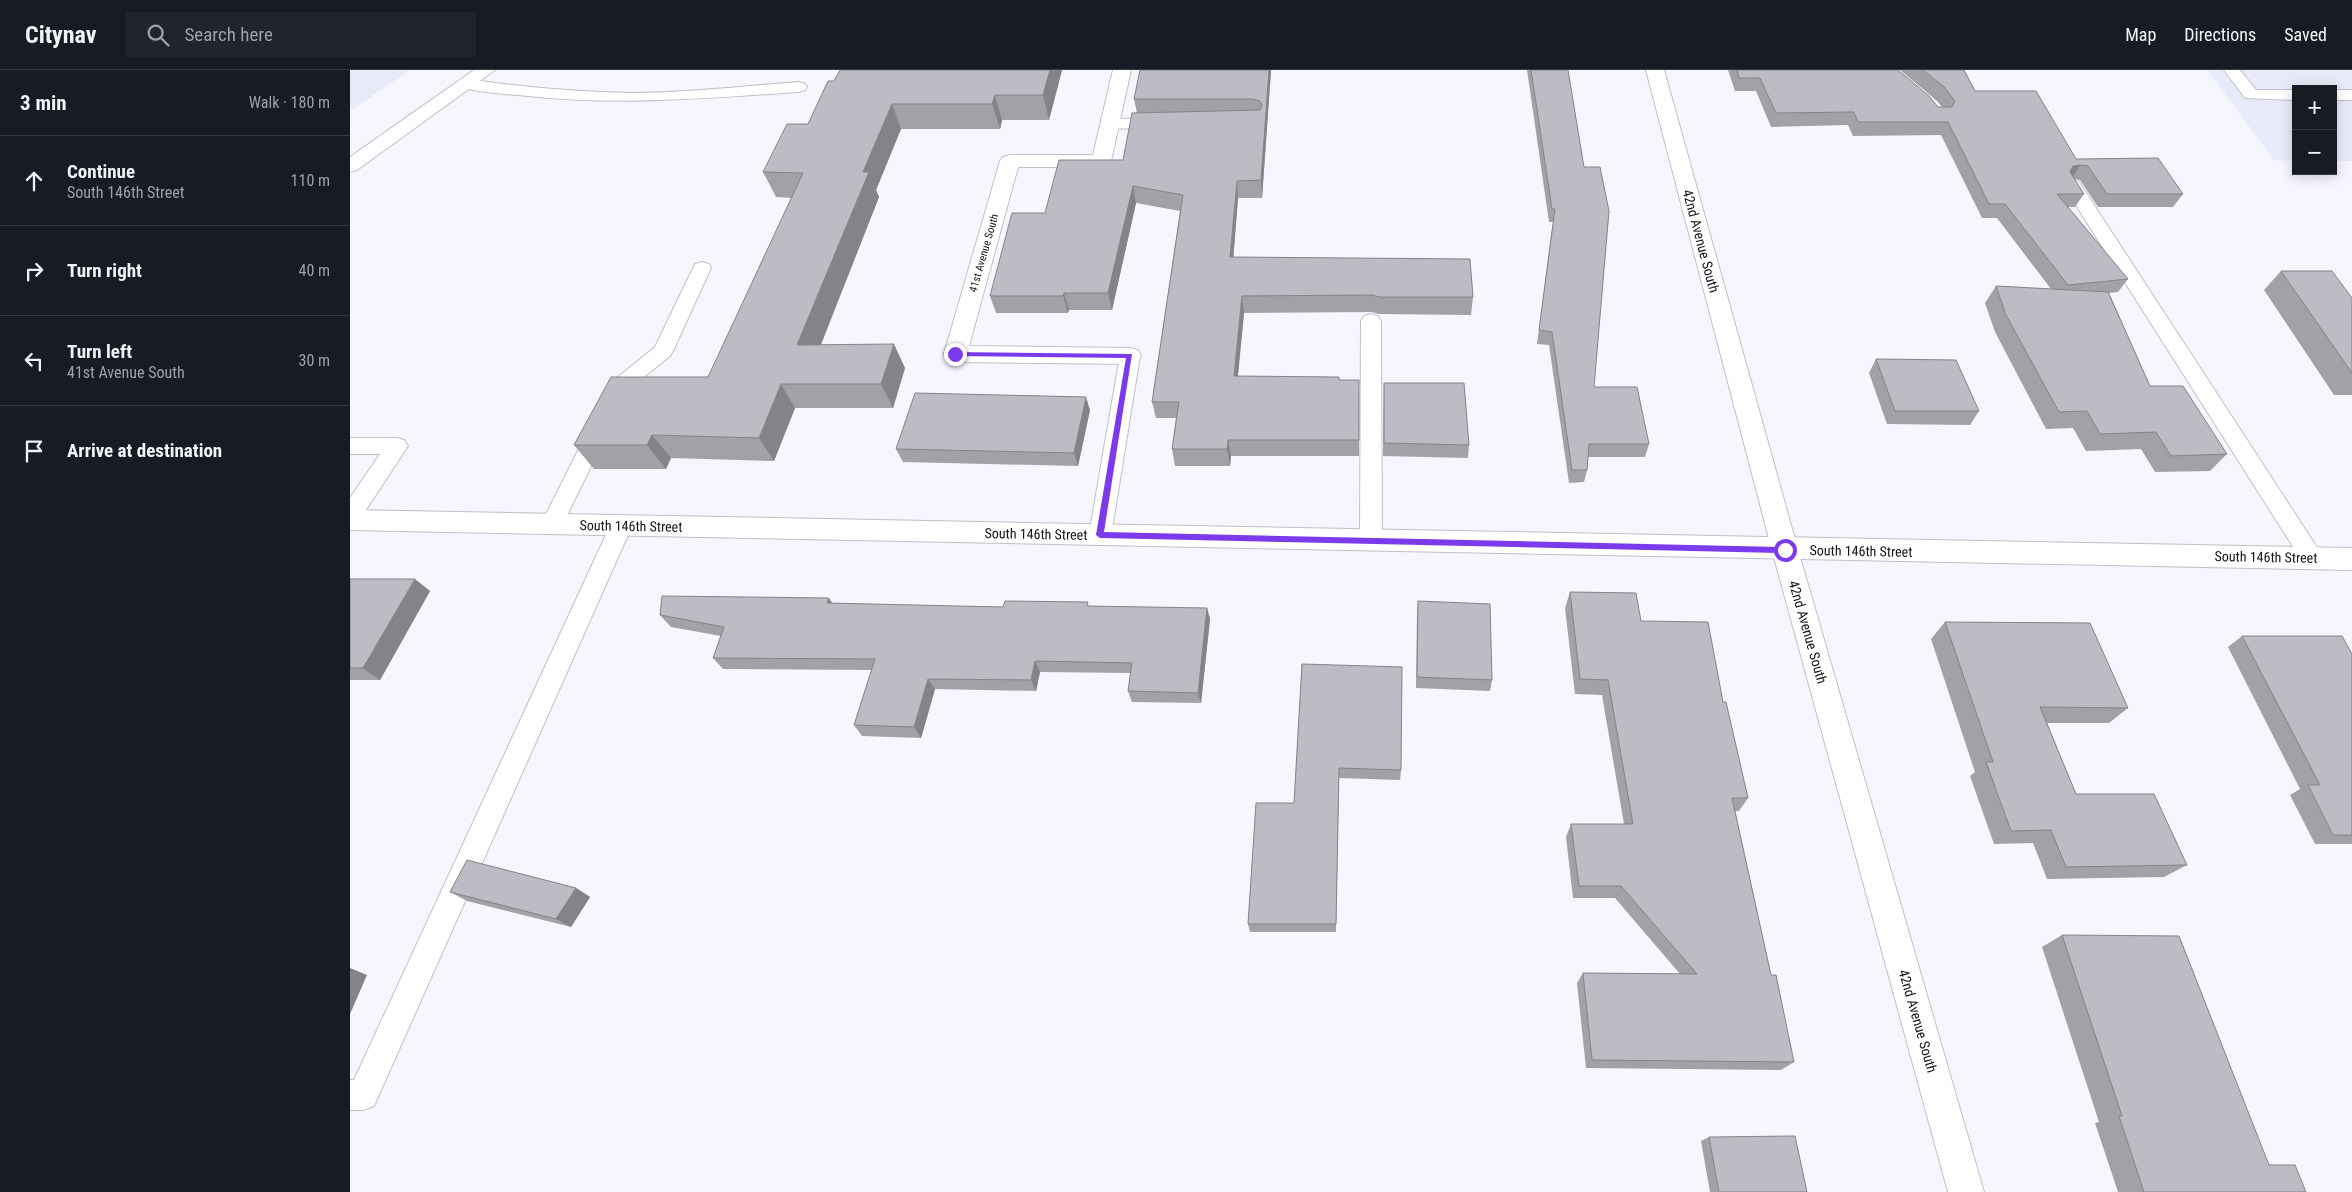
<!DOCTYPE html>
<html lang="en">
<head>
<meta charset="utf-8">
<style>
  :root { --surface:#171b24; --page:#20242c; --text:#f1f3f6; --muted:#9ea1a6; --line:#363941 }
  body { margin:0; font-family:"Roboto Condensed",sans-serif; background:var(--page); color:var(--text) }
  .controls { position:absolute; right:15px; top:15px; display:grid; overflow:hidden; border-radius:0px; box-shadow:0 2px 12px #0003 }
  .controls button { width:45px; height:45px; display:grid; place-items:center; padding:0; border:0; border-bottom:1px solid var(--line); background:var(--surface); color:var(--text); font:25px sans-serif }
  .stop { position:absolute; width:15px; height:15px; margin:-11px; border:4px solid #7c3aed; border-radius:50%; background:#fff }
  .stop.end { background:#7c3aed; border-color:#fff; box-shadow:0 1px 5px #0008 }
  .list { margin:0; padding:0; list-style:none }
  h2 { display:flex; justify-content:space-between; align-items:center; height:65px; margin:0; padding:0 20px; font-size:21px }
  h2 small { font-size:16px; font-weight:400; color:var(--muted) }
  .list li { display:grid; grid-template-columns:32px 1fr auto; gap:15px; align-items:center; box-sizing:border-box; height:90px; padding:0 20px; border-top:1px solid var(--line) }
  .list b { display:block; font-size:19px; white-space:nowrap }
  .list p { margin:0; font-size:16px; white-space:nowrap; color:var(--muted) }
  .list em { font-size:16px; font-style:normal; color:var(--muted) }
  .icon { flex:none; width:28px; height:28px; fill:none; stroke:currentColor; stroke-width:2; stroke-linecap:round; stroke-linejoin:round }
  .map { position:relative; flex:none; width:2002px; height:1122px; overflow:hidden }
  header { display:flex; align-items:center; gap:30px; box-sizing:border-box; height:70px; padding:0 25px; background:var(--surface); border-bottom:1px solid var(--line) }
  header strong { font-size:24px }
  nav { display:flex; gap:28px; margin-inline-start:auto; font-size:18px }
  .search { width:350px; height:45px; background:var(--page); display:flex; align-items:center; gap:12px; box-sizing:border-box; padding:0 18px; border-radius:0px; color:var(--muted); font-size:19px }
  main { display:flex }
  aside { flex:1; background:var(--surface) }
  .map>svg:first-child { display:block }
  .built { fill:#e8eaf9 }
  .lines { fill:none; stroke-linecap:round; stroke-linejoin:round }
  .service-casing { stroke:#bfc0c8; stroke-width:2 }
  .minor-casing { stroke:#bfc0c8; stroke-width:2 }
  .tertiary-casing { stroke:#bfc0c8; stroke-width:2 }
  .primary-casing { stroke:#bfc0c8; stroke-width:2 }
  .service { fill:#fff; fill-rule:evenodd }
  .minor { fill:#fff; fill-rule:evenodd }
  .tertiary { fill:#fff; fill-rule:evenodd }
  .primary { fill:#fff; fill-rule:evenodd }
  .wall { fill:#a3a1a8 }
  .shaded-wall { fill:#848388 }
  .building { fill:#bdbbc3; stroke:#848388 }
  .route { fill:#7c3aed }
  .labels { text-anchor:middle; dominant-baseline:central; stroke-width:4; stroke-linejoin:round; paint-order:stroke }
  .far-street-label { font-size:11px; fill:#121315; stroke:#fff }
  .street-label { font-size:14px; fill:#121315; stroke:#fff }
</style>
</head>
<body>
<header>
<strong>Citynav</strong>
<div class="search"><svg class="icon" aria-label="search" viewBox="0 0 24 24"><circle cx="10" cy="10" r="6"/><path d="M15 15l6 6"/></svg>Search here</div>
<nav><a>Map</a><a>Directions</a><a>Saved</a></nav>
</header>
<main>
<aside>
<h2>3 min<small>Walk · 180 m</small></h2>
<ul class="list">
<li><svg class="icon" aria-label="ahead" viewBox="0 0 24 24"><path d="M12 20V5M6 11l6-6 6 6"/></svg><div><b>Continue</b><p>South 146th Street</p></div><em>110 m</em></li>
<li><svg class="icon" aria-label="right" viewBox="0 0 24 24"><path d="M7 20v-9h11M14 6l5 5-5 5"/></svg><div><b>Turn right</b></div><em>40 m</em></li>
<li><svg class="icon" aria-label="left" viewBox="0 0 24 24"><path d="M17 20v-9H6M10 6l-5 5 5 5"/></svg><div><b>Turn left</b><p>41st Avenue South</p></div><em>30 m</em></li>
<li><svg class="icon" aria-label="arrive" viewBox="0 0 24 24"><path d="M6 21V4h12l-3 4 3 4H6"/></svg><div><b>Arrive at destination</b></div></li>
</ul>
</aside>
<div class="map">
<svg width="2002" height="1122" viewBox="0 0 2002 1122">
  <rect width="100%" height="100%" fill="#f5f6fe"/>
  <g class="built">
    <path d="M0,0H60L0,41Z"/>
    <path d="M1857,0H2002V91H1983V19H1946V91L1924,90Z"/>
  </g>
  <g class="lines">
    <defs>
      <g id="service">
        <path d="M1874,0H1890L1906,20H1946V30L1895,28Z"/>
        <path d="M116,9C171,17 227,22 282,23C338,23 394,16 449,12L455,14L457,17L455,20L449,22C358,28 269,36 178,26C156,24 132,23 110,17L108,14L110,11Z"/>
        <rect x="1983" y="20" width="19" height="10"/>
        <path d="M813,48L819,49L821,53L819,57L759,59L753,58L751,54L753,50L759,49Z"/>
        <path d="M1722,110L1728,111L1731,115L1970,482L1973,488L1970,494L1962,497L1954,494L1713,115L1716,111Z"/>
        <path d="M352,192L359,194L361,198L323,281L320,286L278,320L210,460L202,463L194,460L191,454L263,311L305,277L343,198L345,194Z"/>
        <path d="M1021,244L1028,246L1031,251L1032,471L1029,477L1021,480L1013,477L1010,471L1011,251L1014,246Z"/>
        <path d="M780,279L787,281L790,286L761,465L758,471L750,474L742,471L739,465L770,286L773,281Z"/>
        <path d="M0,368H47L54,370L58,376L8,452L0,455V428L30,384H0Z"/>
        <path d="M271,447L279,450L282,456L24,1036L13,1040H0V1010H4L260,456L263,450Z"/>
      </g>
      <g id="minor">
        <path d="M763,0H781L761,91L758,95L751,97H668L619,276L780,278L788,280L791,286L788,292L780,294L605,292L597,290L594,284L650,91L653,87L660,85H743Z"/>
        <path d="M0,440L2002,478V500L0,460Z"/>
      </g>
      <path id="tertiary" d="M1296,0H1314L1448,480L1634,1122H1598L1422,480Z"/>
      <path id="primary" d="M124,0H145L7,100L0,102V87Z"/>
    </defs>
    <use href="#service" class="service-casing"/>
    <use href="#minor" class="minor-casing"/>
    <use href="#tertiary" class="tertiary-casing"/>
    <use href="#primary" class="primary-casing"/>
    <use href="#service" class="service"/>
    <use href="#minor" class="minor"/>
    <use href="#tertiary" class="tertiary"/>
    <use href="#primary" class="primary"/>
  </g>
  <g class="wall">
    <path d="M712,0L699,50H652L650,59H551L526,120L529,127L471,275L555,298L543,338H445L424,391L321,388L316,399H244L224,375L358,307L442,128L426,127L413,102L458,54L484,11Z"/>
    <path d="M921,0L912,128H888L883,187L1123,227L1121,245L1029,244L1022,242L894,243L888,306L989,310H1009V386H881L880,396H825L822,379L826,348H806L802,332L830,141L786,133L762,240H719L718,243H646L640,226L695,143L773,90L787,43L784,29Z"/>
    <path d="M1177,0H1218L1244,317L1299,374L1295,387H1238L1237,400L1234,412L1219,413L1199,275L1187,274L1203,152H1199Z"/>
    <path d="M1378,0H1548L1588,37H1592L1587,31L1550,0H1614L1625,21L1726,89L1833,124L1823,137H1748L1730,110L1724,109L1734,124L1725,137H1718L1778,209L1768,222L1759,223L1800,316L1877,384L1860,401L1805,402L1791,379L1736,381L1723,358L1696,359L1645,262L1635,233L1646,216L1701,219L1647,148H1632L1591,65L1503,66L1498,55L1421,57L1406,21H1385Z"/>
    <path d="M1931,201L2002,228V325H1984L1914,220Z"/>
    <path d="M1526,289L1629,341L1620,355L1537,354L1519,303Z"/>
    <path d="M1034,313L1119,375L1118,388L1033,386Z"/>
    <path d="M740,340L728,396L553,392L546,379Z"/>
    <path d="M0,509L80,521L30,610H0Z"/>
    <path d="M1220,522L1291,551L1373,632L1398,728L1389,741H1385L1421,905L1444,992L1431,1000L1236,998L1227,913L1233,903L1330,904L1265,828H1223L1216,767L1221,754H1274L1252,625L1225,624L1215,538Z"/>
    <path d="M1068,531L1142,610L1140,621L1066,618L1067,543Z"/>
    <path d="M483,534L653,537H740L857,538L860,549L851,633L782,632L778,621L781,603L690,602L686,621L585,619L571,668L512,666L504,655L522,600L373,599L363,588L371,566L321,557L310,545Z"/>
    <path d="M1595,552L1778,638L1759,653H1697L1726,724L1837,795L1814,807L1697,809L1683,773L1644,774L1620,706L1625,702L1581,569Z"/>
    <path d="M1892,566L2002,584V774H1965L1940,725L1950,719L1878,577Z"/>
    <path d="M952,594L1051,700L1050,710L989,708L986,862H900L898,854L944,733Z"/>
    <path d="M226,818L240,827L221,857L117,831L100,822Z"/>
    <path d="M1712,865L1919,1095L1956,1122H1768L1745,1053L1749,1052L1692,877Z"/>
    <path d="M1359,1067L1457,1122H1360L1351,1071Z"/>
  </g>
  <g class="shaded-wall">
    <path d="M700,0H712L699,50L693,25Z"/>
    <path d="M919,0H921V1L912,128L911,110Z"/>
    <path d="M645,25L652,50L650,59L642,34Z"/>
    <path d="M542,34L551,59L526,120L529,127L461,299L447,275L513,102Z"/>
    <path d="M1730,95L1722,108L1714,110L1723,96Z"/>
    <path d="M887,111L888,128L882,205L880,187Z"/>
    <path d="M783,116L786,133L762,240L758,223Z"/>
    <path d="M714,223L719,240L718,243L713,226Z"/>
    <path d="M892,226L894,243L886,323L884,306Z"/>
    <path d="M544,274L555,298L543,338L531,314Z"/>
    <path d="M431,314L445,338L424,391L409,368Z"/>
    <path d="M736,327L740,340L728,396L724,383Z"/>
    <path d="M302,365L321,388L316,399L297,375Z"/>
    <path d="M878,370L881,386L880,396L877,379Z"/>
    <path d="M65,509L80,521L30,610L13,598Z"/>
    <path d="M479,528L487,540L477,533Z"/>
    <path d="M857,538L860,549L851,633L848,623Z"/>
    <path d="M685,591L690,602L686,621L681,610Z"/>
    <path d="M578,609L585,619L571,668L564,657Z"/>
    <path d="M226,818L240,827L221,857L206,849Z"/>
    <path d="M0,898L17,905L0,944Z"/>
  </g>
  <g class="building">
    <path d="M490,0H700L693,25H645L642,34H542L513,102H519L447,275L544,274L531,314H431L409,368L302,365L297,375H224L261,307H358L453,103L413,102L437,54H458L478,11H484Z"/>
    <path d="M790,0H919L911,110L887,111L880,187L1120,189L1123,227H1029L1022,225L892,226L884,306L989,307V310H1009V370H878L877,379H822L829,332H802L833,125L783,116L758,223H714L713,226H640L662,143H695L709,90H773L782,43L910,40L912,35L910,31L903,29H784Z"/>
    <path d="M1181,0H1218L1234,97H1250L1259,141L1244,317H1287L1299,374H1239L1237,400H1222L1202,262L1189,260L1205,139H1202Z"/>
    <path d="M1387,0H1548L1579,26L1588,37H1602L1605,31L1594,17L1573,0H1614L1625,21H1686L1726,89L1808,88L1833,124H1757L1738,96L1730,95L1723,96L1720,102L1734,124H1707L1778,209L1718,215L1655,134H1639L1598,52H1508L1504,42L1426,43L1410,8H1389Z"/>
    <path d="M1931,201H1982L2002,228V303Z"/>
    <path d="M1646,216L1758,222L1800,316H1833L1877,384L1821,386L1806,362L1750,364L1737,341L1709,342L1656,245Z"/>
    <path d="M1526,289L1606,290L1629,341H1545Z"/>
    <path d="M1034,313H1114L1119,375L1034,373Z"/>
    <path d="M565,323L736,327L724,383L546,379Z"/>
    <path d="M0,509H65L13,598H0Z"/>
    <path d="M1220,522L1286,523L1291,551L1358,552L1373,632H1376L1398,728H1382L1421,905H1426L1444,992L1242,990L1233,903L1347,904L1271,816H1229L1221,754H1283L1258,610L1230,609Z"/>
    <path d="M312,526L479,528L477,533L653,537L655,531L738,532L737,536L857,538L848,623L778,621L782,593L685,591L681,610L578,609L564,657L504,655L525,589L363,588L374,557L310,545Z"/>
    <path d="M1068,531L1140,534L1142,610L1067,607Z"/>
    <path d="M1595,552L1740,553L1778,638L1690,637L1726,724H1804L1837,795L1716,797L1701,760L1661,761L1636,692H1643Z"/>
    <path d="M1892,566H1992L2002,584V765H1983L1958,715H1970Z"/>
    <path d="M952,594L1052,597L1051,700L989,698L986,854H898L906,733H944Z"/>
    <path d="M117,790L226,818L206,849L100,822Z"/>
    <path d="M1712,865L1829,866L1919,1095H1945L1956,1122H1794L1769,1046H1772Z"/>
    <path d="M1445,1066L1457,1122H1369L1359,1067Z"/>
  </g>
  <path class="route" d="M603,282L782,284L754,462L1435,477L1439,480L1435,483L750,468L746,465L776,288L605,286L603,285Z"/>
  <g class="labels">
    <g class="far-street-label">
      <text transform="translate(634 183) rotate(-74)">41st Avenue South</text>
    </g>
    <g class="street-label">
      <text transform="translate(1351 171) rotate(75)">42nd Avenue South</text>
      <text transform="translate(281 456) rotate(1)">South 146th Street</text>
      <text transform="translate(686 464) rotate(1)">South 146th Street</text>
      <text transform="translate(1511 481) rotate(1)">South 146th Street</text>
      <text transform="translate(1916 487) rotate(1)">South 146th Street</text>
      <text transform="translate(1458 562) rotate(74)">42nd Avenue South</text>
      <text transform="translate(1568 951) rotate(74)">42nd Avenue South</text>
    </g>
  </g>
</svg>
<div class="controls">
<button>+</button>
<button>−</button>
</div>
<div class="stop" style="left:1435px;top:480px"></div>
<div class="stop end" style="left:605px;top:284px"></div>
</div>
</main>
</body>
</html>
